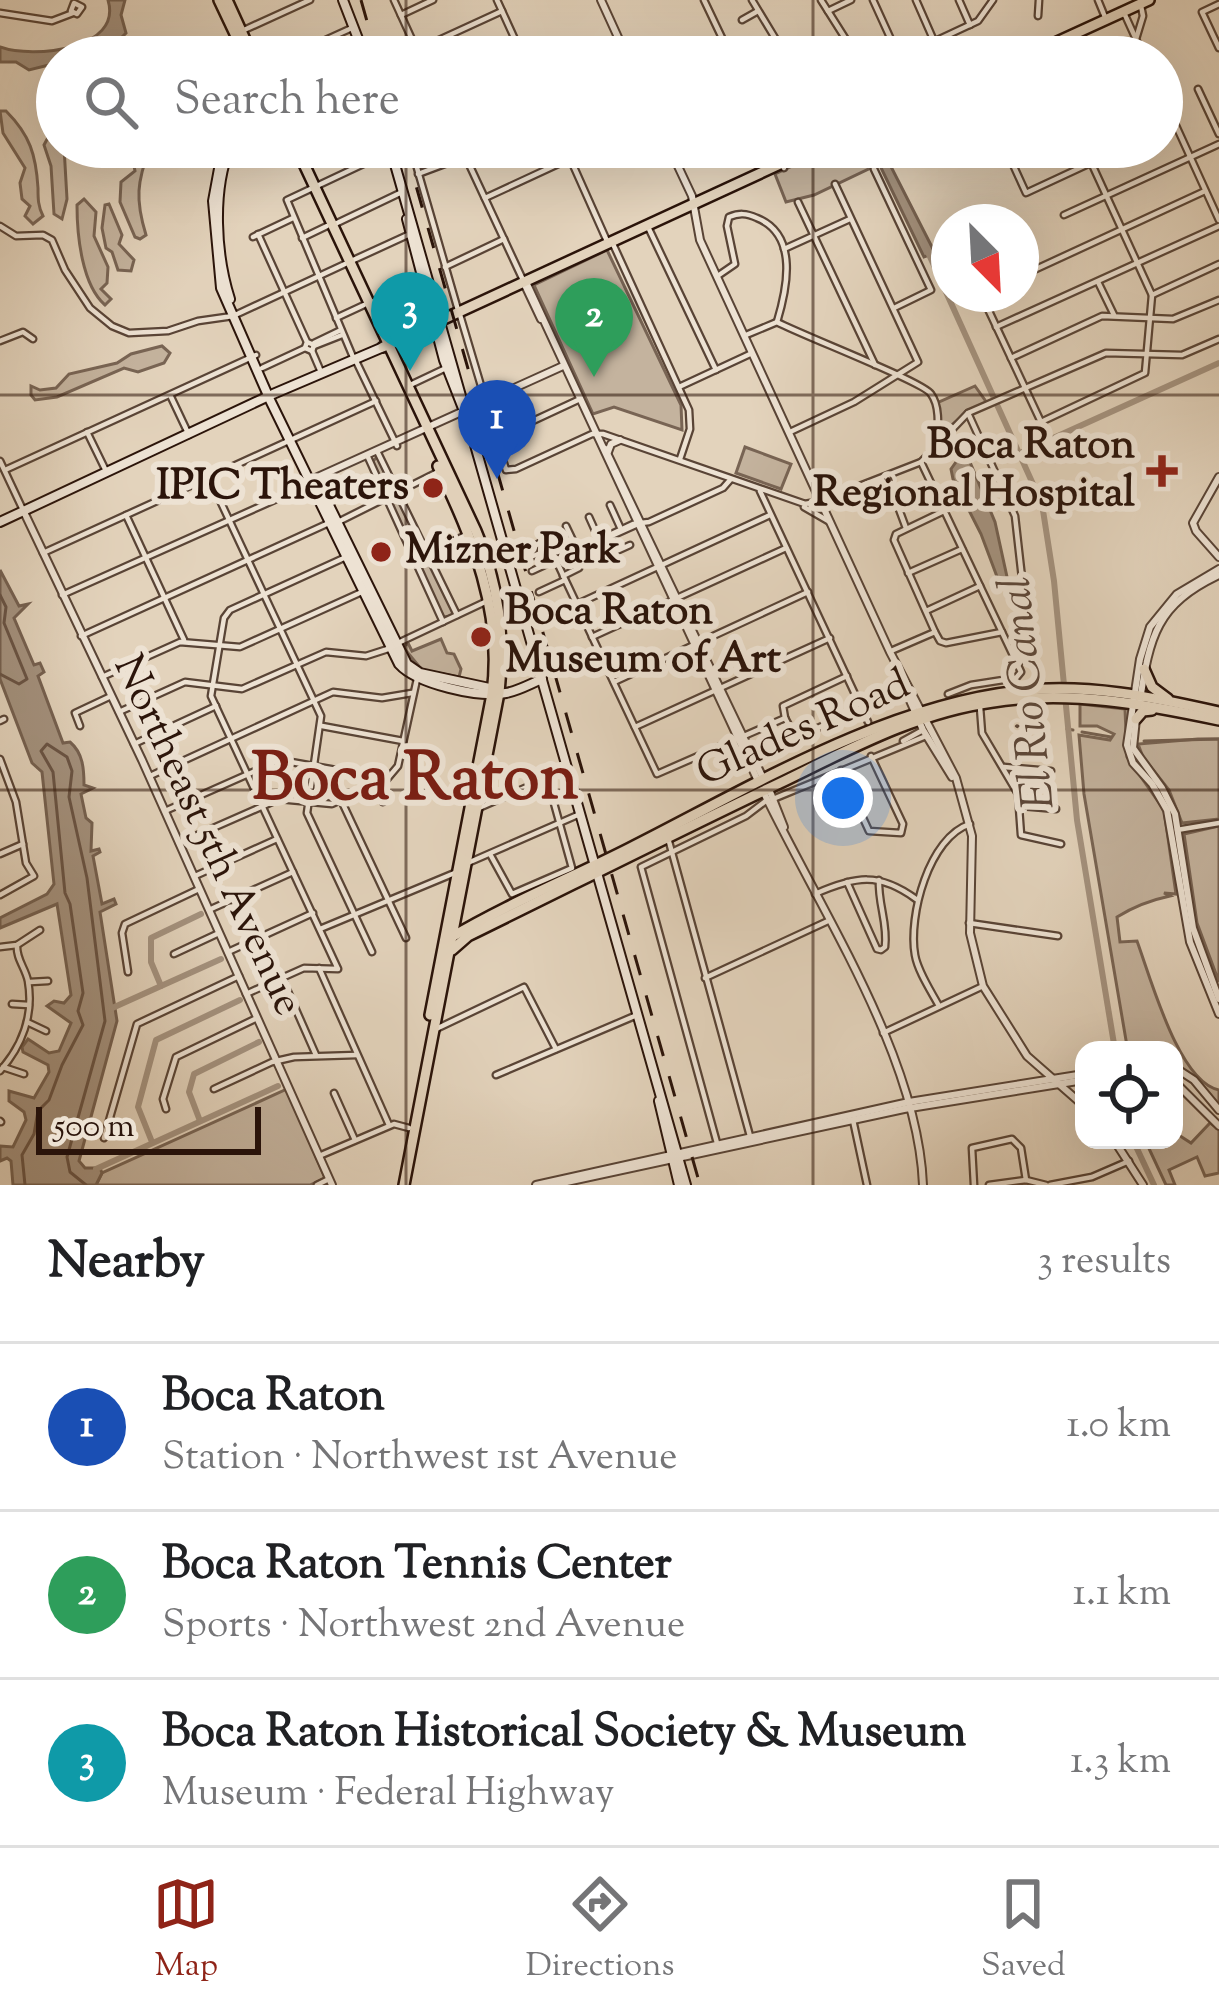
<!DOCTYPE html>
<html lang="en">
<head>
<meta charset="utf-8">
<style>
  :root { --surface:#fff; --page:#f6f6f6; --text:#202124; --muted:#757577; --line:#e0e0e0; --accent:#8f2418 }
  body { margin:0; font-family:"Sorts Mill Goudy",serif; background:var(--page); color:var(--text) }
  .controls { position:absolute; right:36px; bottom:36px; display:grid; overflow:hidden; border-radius:24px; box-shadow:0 12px 48px #0002 }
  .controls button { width:108px; height:108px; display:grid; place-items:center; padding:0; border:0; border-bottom:3px solid var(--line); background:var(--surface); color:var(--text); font:60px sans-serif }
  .compass { position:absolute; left:931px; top:204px; width:108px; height:108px; border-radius:50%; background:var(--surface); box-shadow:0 12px 48px #0002; rotate:156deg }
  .scale { position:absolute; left:36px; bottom:30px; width:225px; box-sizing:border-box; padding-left:12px; border:6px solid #2b140a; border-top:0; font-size:33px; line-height:42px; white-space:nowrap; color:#2b140a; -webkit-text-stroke:9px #ede2d3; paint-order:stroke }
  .you { position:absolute; left:843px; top:798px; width:42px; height:42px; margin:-30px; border:9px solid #fff; border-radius:50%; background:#1a73e8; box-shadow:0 0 0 18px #1a73e833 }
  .badge { display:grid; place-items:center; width:78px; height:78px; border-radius:50%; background:var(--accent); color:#fff; font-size:39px; font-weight:700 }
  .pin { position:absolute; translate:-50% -99px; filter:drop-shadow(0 3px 6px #0008) }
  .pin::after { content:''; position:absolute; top:63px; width:42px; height:36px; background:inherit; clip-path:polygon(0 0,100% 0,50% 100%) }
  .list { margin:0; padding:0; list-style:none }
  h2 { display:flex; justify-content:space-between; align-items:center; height:156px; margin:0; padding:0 48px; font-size:51px }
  h2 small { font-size:39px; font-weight:400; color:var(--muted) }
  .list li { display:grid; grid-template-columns:78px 1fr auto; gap:36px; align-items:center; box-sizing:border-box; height:168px; padding:0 48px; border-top:3px solid var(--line) }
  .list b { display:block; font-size:45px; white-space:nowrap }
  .list p { margin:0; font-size:39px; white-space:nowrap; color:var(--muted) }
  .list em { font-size:39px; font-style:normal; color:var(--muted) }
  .icon { flex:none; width:66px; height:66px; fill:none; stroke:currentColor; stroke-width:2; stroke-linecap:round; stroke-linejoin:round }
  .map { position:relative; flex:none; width:1219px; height:1185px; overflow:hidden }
  .search { position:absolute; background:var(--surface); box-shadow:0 12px 48px #0002; left:36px; right:36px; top:36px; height:132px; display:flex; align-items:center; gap:30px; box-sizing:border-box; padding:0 42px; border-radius:66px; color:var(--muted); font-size:45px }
  .sheet { height:660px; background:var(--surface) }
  nav { display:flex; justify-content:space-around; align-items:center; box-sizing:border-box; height:168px; border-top:3px solid var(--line); background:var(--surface); font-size:33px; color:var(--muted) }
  nav a { display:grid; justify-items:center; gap:6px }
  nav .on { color:var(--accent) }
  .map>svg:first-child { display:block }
  .green { fill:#c4b39e; stroke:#786454; stroke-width:3 }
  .water { fill:#a4927f; stroke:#746050; stroke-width:3 }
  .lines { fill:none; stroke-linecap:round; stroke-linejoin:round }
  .shore { stroke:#685344; stroke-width:3 }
  .stream { stroke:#746050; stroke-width:3 }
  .canal { stroke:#a4927f; stroke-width:6 }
  .minor-casing { stroke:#594436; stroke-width:9 }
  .tertiary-casing { stroke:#594436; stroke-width:10 }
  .secondary-casing { stroke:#2b140a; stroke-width:12 }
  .primary-casing { stroke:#2b140a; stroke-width:14 }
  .minor { stroke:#ede2d3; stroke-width:4.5 }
  .tertiary { stroke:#ede2d3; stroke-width:6 }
  .secondary { stroke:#ede2d3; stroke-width:8 }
  .primary { stroke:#e3d3bc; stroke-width:9 }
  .rail { stroke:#2b140a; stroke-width:3; stroke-dasharray:21 21; stroke-linecap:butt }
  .grid { fill:none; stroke:#2b140a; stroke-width:3; stroke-opacity:0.55 }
  .poi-dot { fill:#8f2418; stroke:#ede2d3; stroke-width:4.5 }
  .labels { text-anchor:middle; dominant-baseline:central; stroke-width:12; stroke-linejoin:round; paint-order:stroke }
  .poi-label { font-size:42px; font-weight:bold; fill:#2b140a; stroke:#ede2d3; text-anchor:end }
  .street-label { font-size:42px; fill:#2b140a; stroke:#ede2d3 }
  .water-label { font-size:45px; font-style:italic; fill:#5b4639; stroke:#ede2d3 }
  .town-label { font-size:66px; font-weight:bold; fill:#7a1f14; stroke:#ede2d3 }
</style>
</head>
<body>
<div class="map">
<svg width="1219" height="1185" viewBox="0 0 1219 1185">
  <rect width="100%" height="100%" fill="#e3d3bc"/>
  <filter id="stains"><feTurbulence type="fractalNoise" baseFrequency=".00167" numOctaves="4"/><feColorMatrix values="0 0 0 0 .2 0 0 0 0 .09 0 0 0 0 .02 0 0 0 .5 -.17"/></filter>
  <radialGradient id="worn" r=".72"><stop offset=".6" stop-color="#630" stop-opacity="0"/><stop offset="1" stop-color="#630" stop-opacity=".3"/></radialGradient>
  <g class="green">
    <path d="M0,111H6C30,135 36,155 38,188C38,199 38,206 43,216L33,224L25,216L30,206L22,199L20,183L25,168L3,133Z"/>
    <path d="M52,130L57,133V147H64L67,199L62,219L54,214L51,166L44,145Z"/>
    <path d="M135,147H150C137,182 135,199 146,235L140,239L135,237L120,202L121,182L135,171L132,156Z"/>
    <path d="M834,147H865L881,163L814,195L786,202L775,174Z"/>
    <path d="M84,199L96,212L94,236L108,267L107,283L101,289L111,299L105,305C82,285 77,236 77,205Z"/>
    <path d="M109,204L122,235L119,244L134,260L131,271L118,270L112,252L106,248L102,228L105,205Z"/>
    <path d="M607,250L681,405L682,430L614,407L593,414L534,285Z"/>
    <path d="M162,346L170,353L164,363L138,372L124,368L57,397L35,400L31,395V386L40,390L56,388L69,374L117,363L131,354Z"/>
    <path d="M975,386L987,403L965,414L942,433L937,403Z"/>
    <path d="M745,447L791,464L781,489L736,473Z"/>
    <path d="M378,456L454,613L453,616L443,617L371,463Z"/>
    <path d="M441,639L447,653L454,654L461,669L459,677L422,670L403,647L408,643L412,651Z"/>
    <path d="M1080,704L1125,709L1127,757L1164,810L1176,894L1164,893L1170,896C1151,900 1133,907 1117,917L1120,942L1137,941C1152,982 1179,1082 1219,1090V1107L1174,1065V1050H1129L1127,1046L1084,794L1079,735L1110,740L1114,734L1097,726H1080Z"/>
    <path d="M1198,739H1219V819L1182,823L1169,790L1143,757L1138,744Z"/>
    <path d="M1219,826V982L1197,923L1184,834Z"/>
    <path d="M287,1089L325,1178L310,1185H96L102,1173Z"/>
    <path d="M1210,1123L1219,1129V1173L1205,1176L1197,1157L1169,1170L1175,1185H1166L1145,1140H1174V1132L1191,1143Z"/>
  </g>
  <g class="water">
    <path d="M108,0H125L121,15L126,33L102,57H57V63L29,70L16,62H0V47C33,59 123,50 108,0Z"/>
    <path d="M871,147H881L935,253L924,257Z"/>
    <path d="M961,455H967L995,522L1009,586L1006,589L999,582L981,534L953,479L951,469Z"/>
    <path d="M0,570L19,606L28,604L14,618L34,665L40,663L44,672L38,676L63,743L70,742C83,753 84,769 84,785L93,788L81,794L86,818L92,823L91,851L99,849L100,852L93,856L102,904L114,899L116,904L100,912L117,1021L79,1161L85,1168H100L102,1173L96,1185H13L11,1161L7,1158L0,1161V1146L13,1147L26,1120L24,1112L9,1101V1091L34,1098L49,1072L48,1065L23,1052L22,1047L28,1039L49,1053L59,1051L71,1023L47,1006L54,1001L64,1003L71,995L57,904L0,928V918L47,894L54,884L42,772L32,763L0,679Z"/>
  </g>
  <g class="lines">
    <g class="shore">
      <path d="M0,595L6,607L4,623L27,679L19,684L0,674"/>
      <path d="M25,1185L22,1155L34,1134L38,1111L49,1100L62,1065L83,1025L78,1011L83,993L70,904L65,893L53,772L41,751L47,744L67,757L72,771L69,797L87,878L105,1021L67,1157L70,1172L86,1185"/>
    </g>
    <g class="stream">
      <path d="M1067,729L1073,730"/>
      <path d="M1082,732L1111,737"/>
      <path d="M1144,741L1219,739"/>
    </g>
    <g class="canal">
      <path d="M927,250L1042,504L1054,581L1077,820L1115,1050"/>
      <path d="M1018,454L1219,363"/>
      <path d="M161,986L151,962V938L201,914"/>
      <path d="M110,1009L221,959"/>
      <path d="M200,1121L189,1092L194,1074L259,1042"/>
      <path d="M1133,1140L1154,1185"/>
      <path d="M152,1142L138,1107L156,1040L240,1000"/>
      <path d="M96,1169L278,1086"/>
    </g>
    <defs>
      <g id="minor">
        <path d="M394,0L420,57"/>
        <path d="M497,0L523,57"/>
        <path d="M752,0L775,38L780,57"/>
        <path d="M821,0L857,57"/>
        <path d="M873,0L899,57"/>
        <path d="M916,0L941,57"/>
        <path d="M959,0L970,25"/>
        <path d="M1098,0L1105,17"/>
        <path d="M74,3L82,7L77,14L71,11Z"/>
        <path d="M1219,4L1202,12L1219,48"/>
        <path d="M1141,6L1143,16L1136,39L1144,57"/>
        <path d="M828,11L851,0"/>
        <path d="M0,13L52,21L73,13"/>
        <path d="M401,15L433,0"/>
        <path d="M1125,15L1135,37"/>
        <path d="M1038,16L1039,0"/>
        <path d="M742,20L758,11"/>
        <path d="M244,30L310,0"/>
        <path d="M1036,45L1041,57"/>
        <path d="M417,50L502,11"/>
        <path d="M288,57L354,27"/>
        <path d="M492,57L518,45"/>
        <path d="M576,57L618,38"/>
        <path d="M687,57L723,40L704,0"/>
        <path d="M901,57L978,21L993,0"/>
        <path d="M1123,57L1139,49"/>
        <path d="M1198,89L1219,134"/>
        <path d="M1162,95L1219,220"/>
        <path d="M411,147L458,310"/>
        <path d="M461,147L523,280"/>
        <path d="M565,147L607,241"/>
        <path d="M774,147L784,168"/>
        <path d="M1005,147L1026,193L1125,147"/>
        <path d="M1011,159L1037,147"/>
        <path d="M676,161L707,147"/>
        <path d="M874,169L931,290L894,308"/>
        <path d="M418,174L490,147"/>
        <path d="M485,198L595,147"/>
        <path d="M798,202L875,365"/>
        <path d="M1064,215L1219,144"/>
        <path d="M335,224L400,193"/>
        <path d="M0,226L16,236L43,235L52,240L65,270L90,308L112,326L129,333L168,331L198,321L233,316L345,264"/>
        <path d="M649,229L716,370"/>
        <path d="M258,234L307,342L314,345L312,351L305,348L307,342"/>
        <path d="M253,237L293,218"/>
        <path d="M302,238L327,226"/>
        <path d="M613,244L689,410L690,429L680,459"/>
        <path d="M784,249L850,219"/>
        <path d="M349,262L410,234"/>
        <path d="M445,267L504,239"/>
        <path d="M719,275L735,264L727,226L729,217C739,213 746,213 757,218C799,235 787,289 777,322"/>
        <path d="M1021,276L1205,191"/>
        <path d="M1098,282L1114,315"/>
        <path d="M981,294L1041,422L1145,373L1152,295L1084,147"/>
        <path d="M1152,295L1219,264"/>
        <path d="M372,302L421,279"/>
        <path d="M460,315L506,470L516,469L592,434H603L805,504L821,501L921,462L968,413L1106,353L1182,355L1219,339"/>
        <path d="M336,318L364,305"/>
        <path d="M996,327L1219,226"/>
        <path d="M746,335L777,322C801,335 924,382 931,394C940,406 938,426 937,440"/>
        <path d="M0,341L23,332L33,339"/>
        <path d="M314,343L341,330"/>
        <path d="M314,346L342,335"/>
        <path d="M312,351L321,372"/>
        <path d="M353,357L287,200L391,151"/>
        <path d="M1011,358L1102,316L1173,319L1219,300"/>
        <path d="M356,361L397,446"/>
        <path d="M262,368L305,348"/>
        <path d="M408,386L446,368"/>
        <path d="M679,387L750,354"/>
        <path d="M171,397L189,435"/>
        <path d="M968,413L1015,516L1030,649L1028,657L1017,663"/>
        <path d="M87,432L107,473"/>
        <path d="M790,432L854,402L918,362L835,184"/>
        <path d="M496,438L578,400"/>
        <path d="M377,451L457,615"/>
        <path d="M367,455L443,622"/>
        <path d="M0,461L24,512"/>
        <path d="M921,462L1021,672L1016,678L971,685L948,694"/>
        <path d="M5,470L256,355"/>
        <path d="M209,477L321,716L307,813L372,952"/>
        <path d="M887,477L906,528"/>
        <path d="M760,491L868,722"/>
        <path d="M610,505L620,527"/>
        <path d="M804,507L830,522"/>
        <path d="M944,511L896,534L894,540L935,632L940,641L946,643L1002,632"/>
        <path d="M126,515L184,640"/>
        <path d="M589,517L598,537"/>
        <path d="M338,522L440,471"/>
        <path d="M566,526L576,547"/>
        <path d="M551,549L533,556L528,550L546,539L657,774L785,718"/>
        <path d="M43,553L376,401"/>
        <path d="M428,553L464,536"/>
        <path d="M599,559L630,545"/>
        <path d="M556,561L638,524"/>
        <path d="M532,571L633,524L649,522L723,488L730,480"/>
        <path d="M908,573L962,549"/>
        <path d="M563,576L579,568"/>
        <path d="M539,592L565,580"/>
        <path d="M62,595L308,485"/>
        <path d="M926,611L980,586"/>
        <path d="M547,618L770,515"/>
        <path d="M81,636L331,522"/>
        <path d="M592,637L786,548"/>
        <path d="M398,643L485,602"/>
        <path d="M891,651L935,632"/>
        <path d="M102,677L180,642L240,647L364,591"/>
        <path d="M614,682L808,592"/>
        <path d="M980,707L982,733L1018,794L1021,835L1061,844"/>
        <path d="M119,712L185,682L242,689L326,652L366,656L391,648"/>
        <path d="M785,718L796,738L861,708"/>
        <path d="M785,718L783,706L847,676"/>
        <path d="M0,721L4,719"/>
        <path d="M80,726L75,713L109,697"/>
        <path d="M322,726L403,741"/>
        <path d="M635,727L830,638"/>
        <path d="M903,741L923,730"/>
        <path d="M134,744L216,706"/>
        <path d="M0,759L16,802L26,863L34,876L0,895"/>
        <path d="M1004,767L1051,771"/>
        <path d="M841,770L869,831L901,833L903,824L871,756"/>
        <path d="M150,776L333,692L382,698L412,693"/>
        <path d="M375,785L383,802"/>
        <path d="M773,799L926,736"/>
        <path d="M341,800L406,938"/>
        <path d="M1021,806L1056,809"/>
        <path d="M479,808L568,769"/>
        <path d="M165,811L280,760L387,779"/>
        <path d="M1177,830L1219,823"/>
        <path d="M668,838L750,1136"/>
        <path d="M179,843L279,799L332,804L387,779L398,766L417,679"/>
        <path d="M0,854L23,844"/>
        <path d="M490,854L512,894L572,868L547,778"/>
        <path d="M470,862L580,814"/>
        <path d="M195,876L277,839"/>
        <path d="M847,882L877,949L881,950L885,947C888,923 878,905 879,880"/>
        <path d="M815,894C856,876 879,872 916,899"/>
        <path d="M211,909L293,872"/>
        <path d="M969,923L1058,936"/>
        <path d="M320,929L457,872"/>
        <path d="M0,947L17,945L40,930"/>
        <path d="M228,952L313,913"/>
        <path d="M174,954L219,933"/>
        <path d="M319,968L389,1125"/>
        <path d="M128,972L122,933L125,924L199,889"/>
        <path d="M282,978L316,1055"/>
        <path d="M705,978L828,921"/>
        <path d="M30,982L48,981"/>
        <path d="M246,994L304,968L338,969L211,696L224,618L230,610L346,557"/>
        <path d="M12,1004L29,1005"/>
        <path d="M939,1006C931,991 918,972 915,955C908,916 929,837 970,824"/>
        <path d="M27,1022L46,1031"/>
        <path d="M436,1029L524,987L556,1049"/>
        <path d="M883,1033L981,987"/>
        <path d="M3,1067L24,1074"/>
        <path d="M0,1071C22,1046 34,1015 28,981C25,967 16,959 17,945"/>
        <path d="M496,1075L637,1015"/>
        <path d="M214,1089L272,1062L294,1057L357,1055"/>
        <path d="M334,1093L355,1140"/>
        <path d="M166,1109L163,1099L176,1057L257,1018"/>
        <path d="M853,1120L867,1185"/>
        <path d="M0,1121L1,1122"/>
        <path d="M104,1138L137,1024L239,976"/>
        <path d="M717,1143L641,867L746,816L767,800"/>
        <path d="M319,1156L394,1124L409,1128"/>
        <path d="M317,1185L329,1179"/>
        <path d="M974,1185L972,1148L1012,1139L1021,1148L1026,1180"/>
        <path d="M989,1185L1026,1180L1046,1185"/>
        <path d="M1050,1185L1092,1177L1129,1161"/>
      </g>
      <g id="tertiary">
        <path d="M601,0L627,57"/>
        <path d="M669,147L692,196L700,240L890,652L956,778L972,836L970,933L983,986L1027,1056L1084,1106"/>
        <path d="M526,282L758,781"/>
        <path d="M524,283L541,319"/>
        <path d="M605,449L763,778"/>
        <path d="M608,452L611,444L620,440"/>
        <path d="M1219,477L1193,523L1196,531L1219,557"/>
        <path d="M311,480L563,366"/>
        <path d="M24,512L142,760L332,1185"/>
        <path d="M1219,569L1177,594L1150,627L1140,659L1127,745L1133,763L1152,784L1167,810L1190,942L1219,1014"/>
        <path d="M900,678L923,730L952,777"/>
        <path d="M1140,700C1150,636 1156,605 1219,575"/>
        <path d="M1136,719L1133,748L1162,788L1175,814L1193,928L1219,999"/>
        <path d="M769,789L784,827"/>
        <path d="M764,793C819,908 918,1056 923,1185"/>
        <path d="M1174,1067L1194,1080L1219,1110"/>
        <path d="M1174,1081L1219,1126"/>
        <path d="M1114,1140L1143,1185"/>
        <path d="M536,1185L909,1102L1084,1074"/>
        <path d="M553,1185L904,1109L1084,1080"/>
      </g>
      <g id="secondary">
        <path d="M343,0L365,57"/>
        <path d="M223,147L213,201L221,288L270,400L399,664C417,684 478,698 506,693C518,691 530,684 542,679"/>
        <path d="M230,147C212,191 216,255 230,299"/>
        <path d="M390,147L686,1185"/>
        <path d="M407,219L444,360L464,411"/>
        <path d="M322,491L407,664L420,673L494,689"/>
        <path d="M0,522L273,394L381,348"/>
        <path d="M659,1101L679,1185"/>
      </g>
      <g id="primary">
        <path d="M219,0L246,57"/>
        <path d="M227,0L253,57"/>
        <path d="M1024,57L1149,0"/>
        <path d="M296,147L476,531C499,584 505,636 499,693L404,1185"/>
        <path d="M812,155L830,147"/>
        <path d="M383,347L817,147"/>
        <path d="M1144,669L1152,687L1168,699"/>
        <path d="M1136,719L1143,711L1152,710"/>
        <path d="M450,938C507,904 571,878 630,848C751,787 883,706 1019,691C1087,683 1153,697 1219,712"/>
        <path d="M452,950L468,936C572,885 675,833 780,783C848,750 917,712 993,702C1070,690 1143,704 1219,720"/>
        <path d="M430,1015L492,694C503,609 473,541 438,466"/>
      </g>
    </defs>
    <use href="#minor" class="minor-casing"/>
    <use href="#tertiary" class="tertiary-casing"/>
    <use href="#secondary" class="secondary-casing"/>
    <use href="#primary" class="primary-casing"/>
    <use href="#minor" class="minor"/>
    <use href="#tertiary" class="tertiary"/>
    <use href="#secondary" class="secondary"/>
    <use href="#primary" class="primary"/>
    <g class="rail">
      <path d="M361,0L377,57"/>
      <path d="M405,147L700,1185"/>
    </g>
  </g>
  <path class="grid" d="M406,0V57M813,0V57M406,147V1185M813,147V1185M0,395H1219M0,790H1219"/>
  <g class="poi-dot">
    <path d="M1156 453h12v12h12v12h-12v12h-12v-12h-12v-12h12z"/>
    <circle cx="433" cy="488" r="12"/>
    <circle cx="381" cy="552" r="12"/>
    <circle cx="481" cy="637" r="12"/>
  </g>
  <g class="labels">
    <g class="poi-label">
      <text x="1135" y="447">Boca Raton<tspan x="1135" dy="48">Regional Hospital</tspan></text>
      <text x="409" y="488">IPIC Theaters</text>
      <text x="405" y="552" text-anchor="start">Mizner Park</text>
      <text x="505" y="613" text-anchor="start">Boca Raton<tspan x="505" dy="48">Museum of Art</tspan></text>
    </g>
    <g class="street-label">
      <text transform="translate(804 730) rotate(-24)">Glades Road</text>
      <text transform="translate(206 836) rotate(65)">Northeast 5th Avenue</text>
    </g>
    <g class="water-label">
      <text transform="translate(1030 693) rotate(-96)">El Rio Canal</text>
    </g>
    <g class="town-label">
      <text x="415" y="782">Boca Raton</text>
    </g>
  </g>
  <rect width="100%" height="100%" filter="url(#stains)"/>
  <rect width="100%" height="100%" fill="url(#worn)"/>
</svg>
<div class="controls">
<button><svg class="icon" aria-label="locate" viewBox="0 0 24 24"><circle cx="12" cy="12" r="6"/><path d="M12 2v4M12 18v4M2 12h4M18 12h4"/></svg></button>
</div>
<svg class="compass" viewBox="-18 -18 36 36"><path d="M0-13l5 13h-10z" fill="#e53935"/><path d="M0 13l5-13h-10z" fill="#757577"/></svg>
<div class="scale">500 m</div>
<div class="you"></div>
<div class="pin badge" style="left:497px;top:479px;background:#1a4fb4">1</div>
<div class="pin badge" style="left:594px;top:377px;background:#2e9e5b">2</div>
<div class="pin badge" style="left:410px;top:371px;background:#0f9aa8">3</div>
<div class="search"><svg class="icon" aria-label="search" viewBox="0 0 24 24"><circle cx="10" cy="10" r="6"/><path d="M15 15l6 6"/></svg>Search here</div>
</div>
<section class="sheet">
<h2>Nearby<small>3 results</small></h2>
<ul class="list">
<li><span class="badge" style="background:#1a4fb4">1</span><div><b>Boca Raton</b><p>Station · Northwest 1st Avenue</p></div><em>1.0 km</em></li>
<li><span class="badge" style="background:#2e9e5b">2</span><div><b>Boca Raton Tennis Center</b><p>Sports · Northwest 2nd Avenue</p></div><em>1.1 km</em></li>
<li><span class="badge" style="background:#0f9aa8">3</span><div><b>Boca Raton Historical Society &amp; Museum</b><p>Museum · Federal Highway</p></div><em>1.3 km</em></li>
</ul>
</section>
<nav>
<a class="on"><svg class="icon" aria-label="map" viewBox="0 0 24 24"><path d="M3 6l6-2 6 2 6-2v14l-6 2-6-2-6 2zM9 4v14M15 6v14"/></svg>Map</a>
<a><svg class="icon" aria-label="directions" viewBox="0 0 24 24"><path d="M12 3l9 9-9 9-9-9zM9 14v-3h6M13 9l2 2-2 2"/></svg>Directions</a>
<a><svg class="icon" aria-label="saved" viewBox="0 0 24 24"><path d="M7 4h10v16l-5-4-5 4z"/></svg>Saved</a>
</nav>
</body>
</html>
